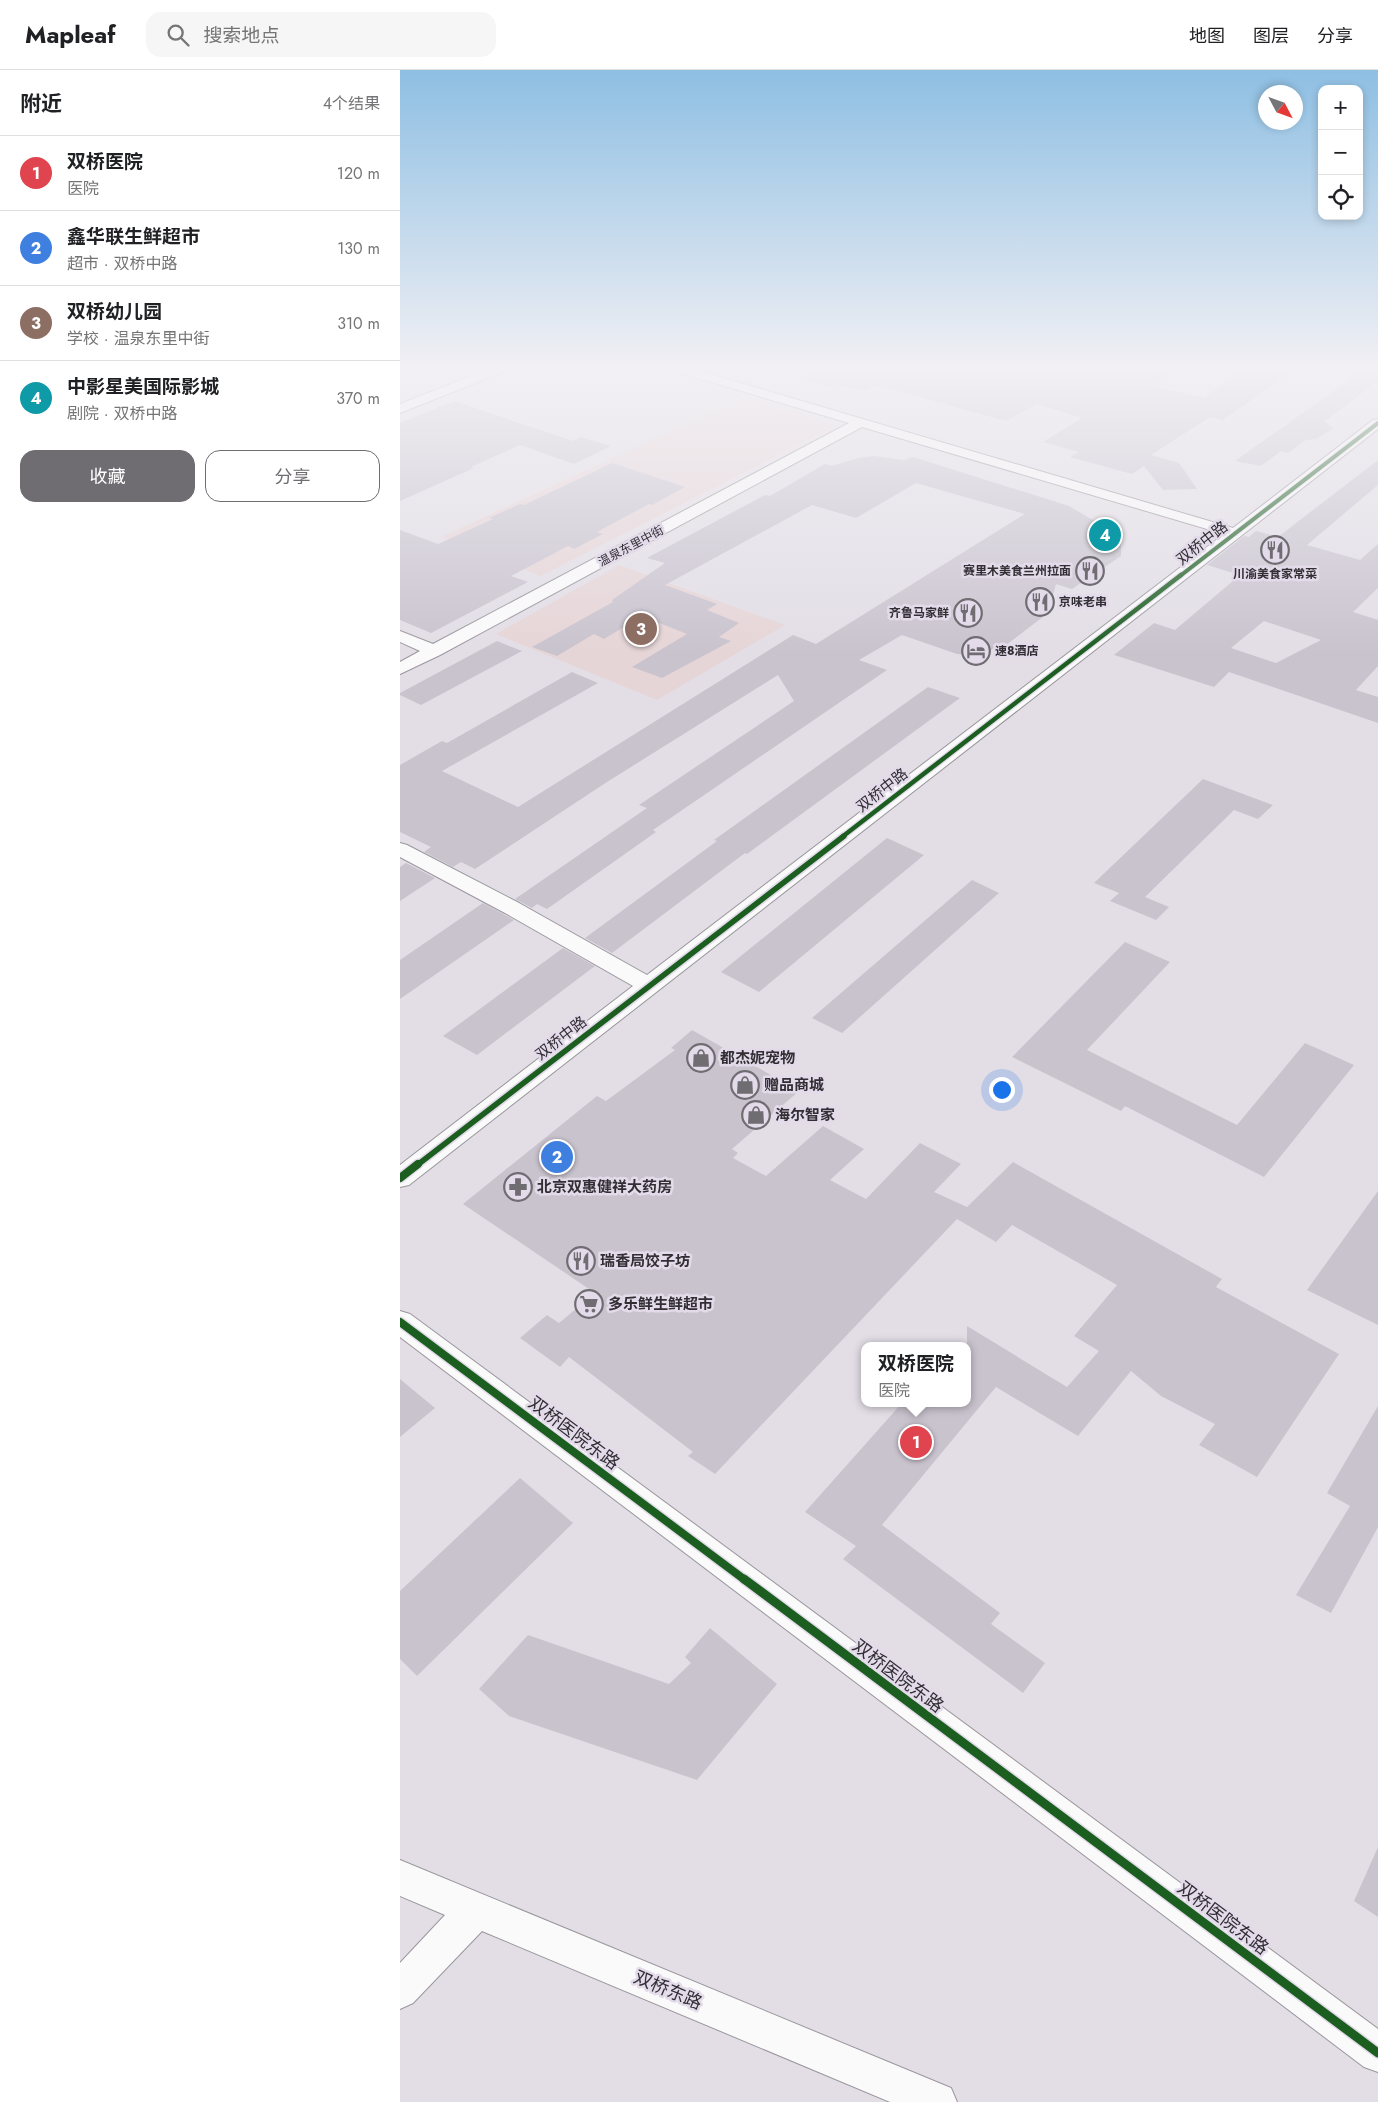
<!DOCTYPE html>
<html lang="zh">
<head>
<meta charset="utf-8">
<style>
  :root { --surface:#fff; --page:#f6f6f6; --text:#202124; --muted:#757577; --line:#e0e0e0; --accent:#6f6c72 }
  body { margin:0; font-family:Jost,"Noto Sans SC",sans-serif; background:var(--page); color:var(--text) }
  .controls { position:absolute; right:15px; top:15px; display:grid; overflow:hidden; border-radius:10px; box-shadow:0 2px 8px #0003 }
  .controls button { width:45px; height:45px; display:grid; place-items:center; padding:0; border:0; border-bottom:1px solid var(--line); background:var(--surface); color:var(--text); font:25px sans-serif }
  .compass { position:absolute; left:858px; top:15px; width:45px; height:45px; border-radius:50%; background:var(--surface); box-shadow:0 2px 8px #0003; rotate:131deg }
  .you { position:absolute; left:601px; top:1019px; width:18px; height:18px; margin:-12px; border:4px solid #fff; border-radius:50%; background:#1a73e8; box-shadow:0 0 0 8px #1a73e833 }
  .badge { display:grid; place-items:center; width:32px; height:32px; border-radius:50%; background:var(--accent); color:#fff; font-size:16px; font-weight:700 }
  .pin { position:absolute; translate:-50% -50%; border:2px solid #fff; box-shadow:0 1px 5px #0006 }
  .popup { position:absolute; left:461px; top:1272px; width:110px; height:65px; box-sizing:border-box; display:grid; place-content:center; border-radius:10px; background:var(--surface); filter:drop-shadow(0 1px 4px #0005); font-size:16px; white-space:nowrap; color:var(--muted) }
  .popup b { font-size:19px; color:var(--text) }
  .popup::after { content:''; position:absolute; left:50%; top:100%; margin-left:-10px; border:10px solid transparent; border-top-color:var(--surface) }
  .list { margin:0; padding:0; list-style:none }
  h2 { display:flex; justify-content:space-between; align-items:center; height:65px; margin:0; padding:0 20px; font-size:21px }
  h2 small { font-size:16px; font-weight:400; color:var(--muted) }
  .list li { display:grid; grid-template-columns:32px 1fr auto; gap:15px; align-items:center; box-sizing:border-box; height:75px; padding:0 20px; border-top:1px solid var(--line) }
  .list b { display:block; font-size:19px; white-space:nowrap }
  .list p { margin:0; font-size:16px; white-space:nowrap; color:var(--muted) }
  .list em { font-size:16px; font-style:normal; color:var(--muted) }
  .actions { display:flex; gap:10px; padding:15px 20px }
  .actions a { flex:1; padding:11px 0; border:1px solid var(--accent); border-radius:15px; text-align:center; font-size:18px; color:var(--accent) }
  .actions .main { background:var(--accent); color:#fff }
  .icon { flex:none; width:28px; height:28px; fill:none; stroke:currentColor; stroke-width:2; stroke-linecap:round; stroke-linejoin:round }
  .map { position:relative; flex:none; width:978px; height:2032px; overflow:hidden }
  header { display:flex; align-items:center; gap:30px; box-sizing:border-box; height:70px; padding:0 25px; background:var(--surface); border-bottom:1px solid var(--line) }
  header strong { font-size:24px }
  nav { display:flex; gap:28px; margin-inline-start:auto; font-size:18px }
  .search { width:350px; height:45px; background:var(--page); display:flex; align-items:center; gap:12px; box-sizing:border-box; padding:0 18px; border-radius:15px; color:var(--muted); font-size:19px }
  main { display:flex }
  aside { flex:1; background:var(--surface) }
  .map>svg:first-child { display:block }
  .education { fill:#e6d5d7 }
  .building { fill:#c9c3ce; fill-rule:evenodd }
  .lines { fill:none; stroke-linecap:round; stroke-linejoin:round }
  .minor-casing { stroke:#99969c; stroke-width:2 }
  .minor { fill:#fbfafb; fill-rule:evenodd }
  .cycleway-far4-casing { stroke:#e3dbea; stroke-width:5.5 }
  .cycleway-far3-casing { stroke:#e3dbea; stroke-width:7 }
  .cycleway-far2-casing { stroke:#e3dbea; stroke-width:9 }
  .cycleway-far1-casing { stroke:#e3dbea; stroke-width:11 }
  .cycleway-casing { stroke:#e3dbea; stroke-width:12 }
  .cycleway-far4 { stroke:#1b5e20; stroke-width:4 }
  .cycleway-far3 { stroke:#1b5e20; stroke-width:4.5 }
  .cycleway-far2 { stroke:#1b5e20; stroke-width:5.5 }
  .cycleway-far1 { stroke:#1b5e20; stroke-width:8 }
  .cycleway { stroke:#1b5e20; stroke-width:9 }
  .labels { text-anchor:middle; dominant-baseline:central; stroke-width:5; stroke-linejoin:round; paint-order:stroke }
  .far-street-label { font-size:12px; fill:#312e34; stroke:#e3dbea }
  .far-poi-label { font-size:12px; font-weight:bold; fill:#312e34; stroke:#e3dbea; text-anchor:end }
  .street-label { font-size:15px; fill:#312e34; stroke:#e3dbea }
  .poi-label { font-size:15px; font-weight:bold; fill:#312e34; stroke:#e3dbea; text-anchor:start }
  .near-street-label { font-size:18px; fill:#312e34; stroke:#e3dbea }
</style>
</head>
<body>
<header>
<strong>Mapleaf</strong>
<div class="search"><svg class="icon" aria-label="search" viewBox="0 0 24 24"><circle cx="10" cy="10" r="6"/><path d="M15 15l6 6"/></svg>搜索地点</div>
<nav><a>地图</a><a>图层</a><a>分享</a></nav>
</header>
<main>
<aside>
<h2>附近<small>4个结果</small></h2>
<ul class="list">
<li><span class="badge" style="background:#e0444e">1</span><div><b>双桥医院</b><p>医院</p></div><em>120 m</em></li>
<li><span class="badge" style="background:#3f7fe0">2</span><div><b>鑫华联生鲜超市</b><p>超市 · 双桥中路</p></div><em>130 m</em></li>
<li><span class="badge" style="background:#8d6e63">3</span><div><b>双桥幼儿园</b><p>学校 · 温泉东里中街</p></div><em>310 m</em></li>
<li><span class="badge" style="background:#0f9aa8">4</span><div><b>中影星美国际影城</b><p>剧院 · 双桥中路</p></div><em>370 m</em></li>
</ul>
<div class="actions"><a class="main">收藏</a><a>分享</a></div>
</aside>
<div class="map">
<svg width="978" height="2032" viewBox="0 0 978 2032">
  <rect width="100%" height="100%" fill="#e3dee6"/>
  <g class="education">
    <path d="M345,327L437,355L141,506L41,467Z"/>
    <path d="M219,495L385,555L257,630L96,564Z"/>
  </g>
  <g class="building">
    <path d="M404,299H780L752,316L804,328L845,299H896L823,350L810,347L751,385L779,393L797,419L763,420L744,396L732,404L670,387L679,382L643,372L682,348L637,334L606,351L476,315L464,321L437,314L430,317L404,310L411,306L403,304Z"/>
    <path d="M965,299H978V311L925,351L933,359L916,369L906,370L888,383L881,381L861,396L835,391Z"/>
    <path d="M54,331L173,371L181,367L211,376L174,394L120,375L71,397L74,398L0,431V353Z"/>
    <path d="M474,386L504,390L513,387L669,436L713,462L721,470V486L672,519L656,514L648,543L601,579L597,576L583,585L557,584L502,565L459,590L487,600L253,760L256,762L147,839L137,834L132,838L115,829L247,738L239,735L394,631L378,605L207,712L75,799L61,792L53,797L24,782L31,777L0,762V695L42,671L47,673L172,602L198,613L42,701L118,737L393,565L416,574L625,444L516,413L456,448L412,435L265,515L317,534L307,540L339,553L319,567L331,571L262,608L232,597L287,564L242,546L204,569L194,564L157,586L132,577L213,532L212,530L265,493L247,488L365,425L370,426L425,394L432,396L458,388Z"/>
    <path d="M978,390V415L907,475L960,490L978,474V518L953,542L978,550V596L956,620L978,627V653L829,602L814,617L714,585L754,553L775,560L840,505L807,495L844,466L849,467L856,461L878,467ZM864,551L921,570L876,593L831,578Z"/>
    <path d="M212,393L285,417L252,435L249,434L197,462L203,464L174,479L168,476L111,506L128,512L31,563L0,550V460L38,474L93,449L89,448L120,434L124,435Z"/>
    <path d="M97,571L122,581L21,635L0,625V623Z"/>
    <path d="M528,617L560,628L347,784L345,783L212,883L185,868L317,771L314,770Z"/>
    <path d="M803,709L873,735L858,749L834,740L745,827L769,837L756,850L710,831L719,823L694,813Z"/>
    <path d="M487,768L524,785L359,922L321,902Z"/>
    <path d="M6,793L35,808L0,831V797Z"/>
    <path d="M572,810L599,823L442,963L412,948Z"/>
    <path d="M83,833L114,850L0,929V890Z"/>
    <path d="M725,872L770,892L687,980L837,1055L905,973L954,995L864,1107L725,1036L721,1041L612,987Z"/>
    <path d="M163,878L195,896L77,985L43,966Z"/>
    <path d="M292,960L399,1021L332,1079L338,1083L333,1088L366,1106L423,1056L464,1079L430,1110L466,1129L520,1073L561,1094L534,1122L567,1137L613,1092L822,1209L816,1217L939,1284L857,1407L799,1375L815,1354L761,1326L731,1301L678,1366L596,1317L482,1455L600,1543L591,1554L645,1593L623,1623L443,1489L456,1476L405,1442L502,1333H567V1256L667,1317L699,1281L674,1266L717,1215L612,1155L596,1172L557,1149L315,1404L288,1386L293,1382L169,1287L160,1297L120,1268L147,1245L159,1253L195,1223L63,1134L197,1026L206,1031L275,980L271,978Z"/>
    <path d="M978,1121V1255L907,1220Z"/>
    <path d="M0,1309L35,1338L0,1367Z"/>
    <path d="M978,1336V1457L931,1543L896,1525L950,1436L927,1423Z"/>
    <path d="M120,1408L173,1453L17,1606L0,1589V1521Z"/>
    <path d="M310,1558L377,1614L297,1710L109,1646L79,1619L128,1565L269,1614L291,1593L285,1587Z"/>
    <path d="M978,1777V1847L954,1831Z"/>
  </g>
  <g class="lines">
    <defs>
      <g id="minor">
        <path d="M89,299H105L103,302L0,343V334Z"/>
        <path d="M275,299H293L833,458L973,350L978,349V359L9,1115L0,1117V1095L233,916L105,843L0,787V773L7,775L119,833L247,905L824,464L462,357L40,585L0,604V592L20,581L0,572V561L33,574L449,353L277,302Z"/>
        <path d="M0,1241L10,1244L978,1959V2002L964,1997L0,1267Z"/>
        <path d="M0,1790L551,2018L557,2032H490L82,1861L13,1933L0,1939V1893L45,1845L0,1826Z"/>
      </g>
    </defs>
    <use href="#minor" class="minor-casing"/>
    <use href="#minor" class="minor"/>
    <defs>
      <path id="cycleway-far4" d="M780,506L978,353"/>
      <path id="cycleway-far3" d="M442,767L781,505"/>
      <path id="cycleway-far2" d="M16,1096L444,766"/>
      <g id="cycleway-far1">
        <path d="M0,1108L18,1094"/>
        <path d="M0,1252L345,1510"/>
      </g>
      <path id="cycleway" d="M344,1509L978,1983"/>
    </defs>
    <use href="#cycleway-far4" class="cycleway-far4-casing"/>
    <use href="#cycleway-far3" class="cycleway-far3-casing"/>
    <use href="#cycleway-far2" class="cycleway-far2-casing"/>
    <use href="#cycleway-far1" class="cycleway-far1-casing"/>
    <use href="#cycleway" class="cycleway-casing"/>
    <use href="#cycleway-far4" class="cycleway-far4"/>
    <use href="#cycleway-far3" class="cycleway-far3"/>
    <use href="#cycleway-far2" class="cycleway-far2"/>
    <use href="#cycleway-far1" class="cycleway-far1"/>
    <use href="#cycleway" class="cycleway"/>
  </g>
  <linearGradient id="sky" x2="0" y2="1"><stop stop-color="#8ebfe3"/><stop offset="0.51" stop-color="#f2f0f4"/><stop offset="1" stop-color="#f2f0f4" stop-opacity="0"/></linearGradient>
  <rect width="978" height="583" fill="url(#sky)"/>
  <defs>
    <symbol id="restaurant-ring" viewBox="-11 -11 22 22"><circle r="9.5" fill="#e3dbea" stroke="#6f6c72" stroke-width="1.5"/><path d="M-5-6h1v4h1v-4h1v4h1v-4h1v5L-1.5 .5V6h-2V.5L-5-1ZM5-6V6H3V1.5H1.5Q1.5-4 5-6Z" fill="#6f6c72"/></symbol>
    <symbol id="hotel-ring" viewBox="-11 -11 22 22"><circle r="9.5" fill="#e3dbea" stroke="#6f6c72" stroke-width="1.5"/><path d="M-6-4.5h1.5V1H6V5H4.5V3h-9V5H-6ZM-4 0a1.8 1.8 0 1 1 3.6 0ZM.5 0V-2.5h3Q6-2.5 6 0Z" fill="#6f6c72"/></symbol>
    <symbol id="shop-ring" viewBox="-11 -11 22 22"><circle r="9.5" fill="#e3dbea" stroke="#6f6c72" stroke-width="1.5"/><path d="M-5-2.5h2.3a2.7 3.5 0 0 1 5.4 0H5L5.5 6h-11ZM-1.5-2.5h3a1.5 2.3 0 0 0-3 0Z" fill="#6f6c72"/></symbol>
    <symbol id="pharmacy-ring" viewBox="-11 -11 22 22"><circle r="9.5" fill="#e3dbea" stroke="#6f6c72" stroke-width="1.5"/><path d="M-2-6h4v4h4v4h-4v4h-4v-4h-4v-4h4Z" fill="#6f6c72"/></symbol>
    <symbol id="supermarket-ring" viewBox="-11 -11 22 22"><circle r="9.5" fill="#e3dbea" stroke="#6f6c72" stroke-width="1.5"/><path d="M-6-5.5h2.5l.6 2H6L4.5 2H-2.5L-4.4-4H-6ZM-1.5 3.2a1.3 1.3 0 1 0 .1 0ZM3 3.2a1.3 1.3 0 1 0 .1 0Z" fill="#6f6c72"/></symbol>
  </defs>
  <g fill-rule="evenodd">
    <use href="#restaurant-ring" x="859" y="464" width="32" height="32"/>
    <use href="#restaurant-ring" x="674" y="485" width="32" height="32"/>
    <use href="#restaurant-ring" x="624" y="516" width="32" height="32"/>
    <use href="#restaurant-ring" x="552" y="527" width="32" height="32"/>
    <use href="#hotel-ring" x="560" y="565" width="32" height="32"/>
    <use href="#shop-ring" x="285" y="972" width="32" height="32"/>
    <use href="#shop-ring" x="329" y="999" width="32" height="32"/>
    <use href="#shop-ring" x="340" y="1029" width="32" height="32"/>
    <use href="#pharmacy-ring" x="102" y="1101" width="32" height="32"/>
    <use href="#restaurant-ring" x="165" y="1175" width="32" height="32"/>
    <use href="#supermarket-ring" x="173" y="1218" width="32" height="32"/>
  </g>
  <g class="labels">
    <g class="far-street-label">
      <text transform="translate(231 476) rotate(-28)">温泉东里中街</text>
    </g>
    <g class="far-poi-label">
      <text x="671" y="501">赛里木美食兰州拉面</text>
      <text x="875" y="504" text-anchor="middle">川渝美食家常菜</text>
      <text x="659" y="532" text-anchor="start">京味老串</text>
      <text x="549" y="543">齐鲁马家鲜</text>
      <text x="595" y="581" text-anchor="start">速8酒店</text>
    </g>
    <g class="street-label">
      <text transform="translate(802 473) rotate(-38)">双桥中路</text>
      <text transform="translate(482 720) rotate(-38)">双桥中路</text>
      <text transform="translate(161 968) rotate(-38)">双桥中路</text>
    </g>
    <g class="poi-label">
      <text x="320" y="988">都杰妮宠物</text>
      <text x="364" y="1015">赠品商城</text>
      <text x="375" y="1045">海尔智家</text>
      <text x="137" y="1117">北京双惠健祥大药房</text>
      <text x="200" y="1191">瑞香局饺子坊</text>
      <text x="208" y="1234">多乐鲜生鲜超市</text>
    </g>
    <g class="near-street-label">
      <text transform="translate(174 1363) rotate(37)">双桥医院东路</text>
      <text transform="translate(498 1606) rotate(37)">双桥医院东路</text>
      <text transform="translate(823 1848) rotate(37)">双桥医院东路</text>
      <text transform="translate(268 1920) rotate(23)">双桥东路</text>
    </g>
  </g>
</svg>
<div class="controls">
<button>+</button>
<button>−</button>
<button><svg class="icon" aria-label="locate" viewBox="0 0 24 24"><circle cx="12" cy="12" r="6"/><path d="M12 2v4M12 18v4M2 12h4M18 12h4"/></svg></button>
</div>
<svg class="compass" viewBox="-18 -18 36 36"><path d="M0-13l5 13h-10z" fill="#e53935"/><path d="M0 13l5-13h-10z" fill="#757577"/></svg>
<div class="you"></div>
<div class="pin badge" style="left:516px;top:1372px;background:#e0444e">1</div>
<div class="popup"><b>双桥医院</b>医院</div>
<div class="pin badge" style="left:157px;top:1087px;background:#3f7fe0">2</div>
<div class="pin badge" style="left:241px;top:559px;background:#8d6e63">3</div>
<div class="pin badge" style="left:705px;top:465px;background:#0f9aa8">4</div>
</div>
</main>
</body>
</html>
